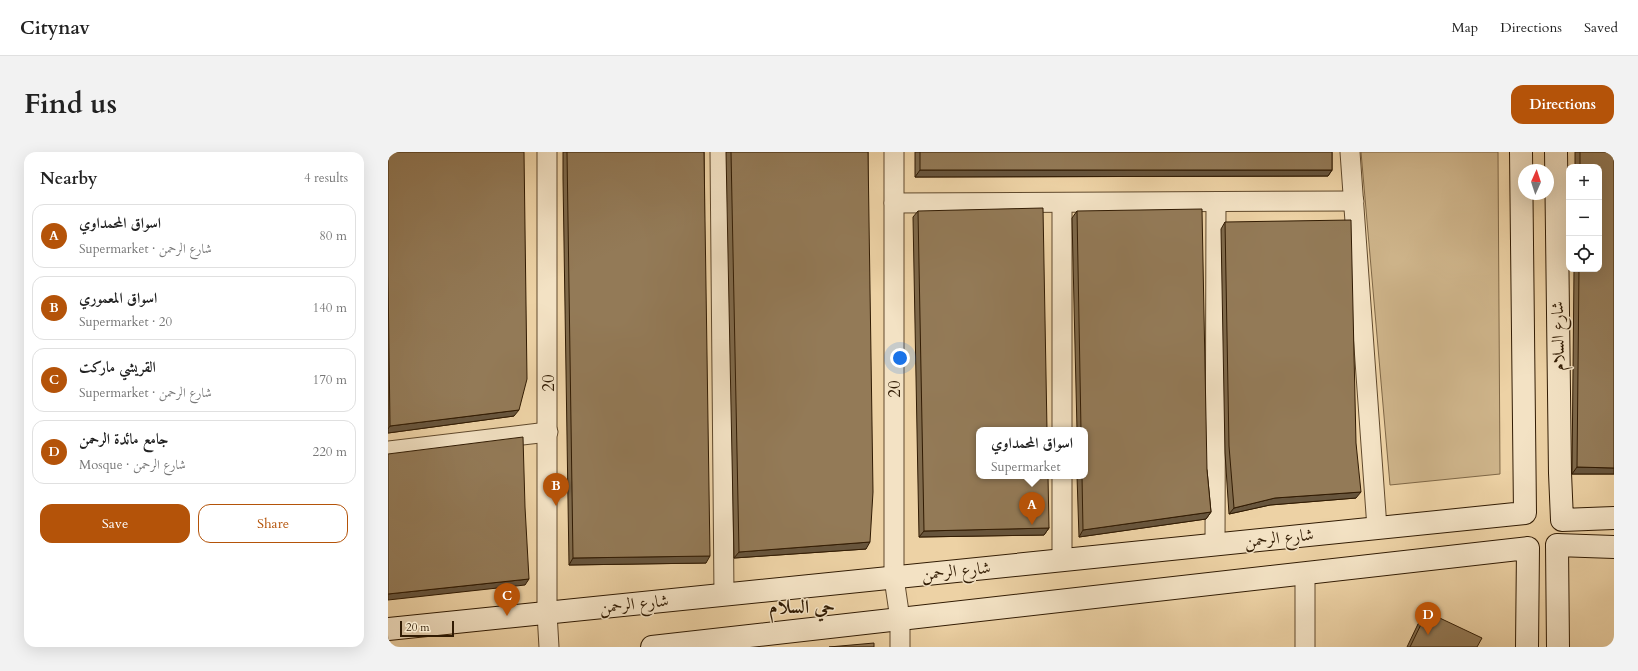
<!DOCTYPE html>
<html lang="en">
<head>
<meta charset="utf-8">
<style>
  :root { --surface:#fff; --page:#f2f2f2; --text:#222; --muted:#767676; --line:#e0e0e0; --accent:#b45309 }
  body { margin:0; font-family:Cardo,Amiri,serif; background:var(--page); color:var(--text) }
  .controls { position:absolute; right:12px; top:12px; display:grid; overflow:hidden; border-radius:8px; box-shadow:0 4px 16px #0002 }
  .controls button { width:36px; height:36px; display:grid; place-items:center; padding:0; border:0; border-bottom:1px solid var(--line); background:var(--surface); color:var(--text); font:20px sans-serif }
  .compass { position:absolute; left:1130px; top:12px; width:36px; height:36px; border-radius:50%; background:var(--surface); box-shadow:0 4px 16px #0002; rotate:3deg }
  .scale { position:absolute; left:12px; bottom:10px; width:54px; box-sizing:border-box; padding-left:4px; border:2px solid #311b03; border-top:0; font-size:11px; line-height:14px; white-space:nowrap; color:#311b03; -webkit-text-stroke:3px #f3e2c4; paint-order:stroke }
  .you { position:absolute; left:512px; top:206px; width:14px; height:14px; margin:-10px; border:3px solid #fff; border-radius:50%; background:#1a73e8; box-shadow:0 0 0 6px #1a73e833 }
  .badge { display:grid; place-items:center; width:26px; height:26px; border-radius:50%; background:var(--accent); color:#fff; font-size:13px; font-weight:700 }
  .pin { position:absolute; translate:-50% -33px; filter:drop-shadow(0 1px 2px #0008) }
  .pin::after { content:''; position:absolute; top:21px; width:14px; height:12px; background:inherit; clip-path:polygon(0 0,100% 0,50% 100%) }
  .popup { position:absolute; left:588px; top:275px; width:112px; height:52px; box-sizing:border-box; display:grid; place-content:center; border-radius:8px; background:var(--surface); filter:drop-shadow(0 1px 3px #0005); font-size:13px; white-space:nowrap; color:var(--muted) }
  .popup b { font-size:15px; color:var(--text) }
  .popup::after { content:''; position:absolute; left:50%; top:100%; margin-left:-8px; border:8px solid transparent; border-top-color:var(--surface) }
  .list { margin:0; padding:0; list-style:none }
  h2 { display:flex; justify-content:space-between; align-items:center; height:52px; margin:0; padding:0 16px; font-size:17px }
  h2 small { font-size:13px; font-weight:400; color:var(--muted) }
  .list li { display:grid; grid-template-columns:26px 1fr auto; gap:12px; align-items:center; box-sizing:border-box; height:64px; margin:0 8px 8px; padding:0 8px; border:1px solid var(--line); border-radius:12px }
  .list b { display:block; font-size:15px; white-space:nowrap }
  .list p { margin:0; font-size:13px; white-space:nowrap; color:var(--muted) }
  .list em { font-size:13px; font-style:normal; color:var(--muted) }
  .actions { display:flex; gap:8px; padding:12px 16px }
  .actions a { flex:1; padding:9px 0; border:1px solid var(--accent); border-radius:12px; text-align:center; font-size:14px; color:var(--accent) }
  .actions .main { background:var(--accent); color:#fff }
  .icon { flex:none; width:22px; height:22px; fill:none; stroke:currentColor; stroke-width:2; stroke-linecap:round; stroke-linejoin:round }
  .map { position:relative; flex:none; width:1226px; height:495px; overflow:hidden; border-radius:12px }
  header { display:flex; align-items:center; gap:24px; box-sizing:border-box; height:56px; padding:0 20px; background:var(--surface); border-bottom:1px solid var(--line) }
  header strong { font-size:19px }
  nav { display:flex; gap:22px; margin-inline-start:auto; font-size:14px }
  .intro { display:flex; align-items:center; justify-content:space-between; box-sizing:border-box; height:96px; padding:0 24px }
  h1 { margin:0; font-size:28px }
  .button { padding:10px 18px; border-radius:12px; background:var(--accent); color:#fff; font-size:14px; font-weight:700 }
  main { display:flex; gap:24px; padding:0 24px }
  aside { flex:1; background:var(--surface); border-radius:12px; box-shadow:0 4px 16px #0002 }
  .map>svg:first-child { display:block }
  .green { fill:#cdb389; stroke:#7f6746 }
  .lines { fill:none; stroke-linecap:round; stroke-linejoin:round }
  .street-casing { stroke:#60492c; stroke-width:21 }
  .secondary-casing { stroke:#311b03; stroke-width:24 }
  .street { stroke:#f3e2c4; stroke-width:19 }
  .secondary { stroke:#f3e2c4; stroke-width:22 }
  .wall { fill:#7e694b; stroke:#311b03 }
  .shaded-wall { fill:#67553d; stroke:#311b03 }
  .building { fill:#937a57; stroke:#311b03 }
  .labels { text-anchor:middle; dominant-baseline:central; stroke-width:3; stroke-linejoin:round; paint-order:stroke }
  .street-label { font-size:17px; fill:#311b03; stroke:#f3e2c4 }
  .quarter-label { font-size:19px; font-weight:bold; fill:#311b03; stroke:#f3e2c4 }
</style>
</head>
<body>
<header>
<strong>Citynav</strong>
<nav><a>Map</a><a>Directions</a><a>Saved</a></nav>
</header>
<div class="intro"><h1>Find us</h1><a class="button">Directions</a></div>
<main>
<aside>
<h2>Nearby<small>4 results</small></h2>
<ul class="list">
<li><span class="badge">A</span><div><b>اسواق المحمداوي</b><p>Supermarket · شارع الرحمن</p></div><em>80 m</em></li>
<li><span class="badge">B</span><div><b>اسواق المعموري</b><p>Supermarket · 20</p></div><em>140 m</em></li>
<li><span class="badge">C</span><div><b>القريشي ماركت</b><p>Supermarket · شارع الرحمن</p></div><em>170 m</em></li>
<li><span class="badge">D</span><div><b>جامع مائدة الرحمن</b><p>Mosque · شارع الرحمن</p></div><em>220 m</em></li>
</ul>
<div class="actions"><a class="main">Save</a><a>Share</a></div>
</aside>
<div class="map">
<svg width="1226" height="495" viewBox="0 0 1226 495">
  <rect width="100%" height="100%" fill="#edd2a5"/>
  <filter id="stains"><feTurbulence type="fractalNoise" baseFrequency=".005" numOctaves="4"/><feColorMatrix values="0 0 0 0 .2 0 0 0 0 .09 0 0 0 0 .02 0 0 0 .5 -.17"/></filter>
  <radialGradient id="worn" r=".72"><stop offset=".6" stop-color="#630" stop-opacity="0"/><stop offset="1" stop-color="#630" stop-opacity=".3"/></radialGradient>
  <path class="green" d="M973,0H1110L1112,322L1002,333Z"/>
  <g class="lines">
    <defs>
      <g id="street">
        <path d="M159,0V461L161,495"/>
        <path d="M332,0L336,443"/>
        <path d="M506,0V426L512,467V495"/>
        <path d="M962,0L989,376"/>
        <path d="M506,51L966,49"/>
        <path d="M674,51V278"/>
        <path d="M0,299L160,280"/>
        <path d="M827,393L828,50"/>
        <path d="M674,408V324"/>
        <path d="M917,421V495"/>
      </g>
      <g id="secondary">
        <path d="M1168,0L1172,321L1174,368L1226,366"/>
        <path d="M0,477L1137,361L1133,0"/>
        <path d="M264,495L1140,396L1139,495"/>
        <path d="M1170,495L1169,393L1226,395"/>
      </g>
    </defs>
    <use href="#street" class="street-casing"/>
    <use href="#secondary" class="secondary-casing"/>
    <use href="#street" class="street"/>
    <use href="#secondary" class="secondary"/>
  </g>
  <g class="wall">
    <path d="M0,0L126,264L0,281Z"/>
    <path d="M175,0H316L318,411L181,413L175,26Z"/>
    <path d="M338,0H480L478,397L346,406Z"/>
    <path d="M527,0H944V18L940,24L527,25Z"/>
    <path d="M1187,0H1226V322H1184L1186,117H1211V15H1187Z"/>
    <path d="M530,59L661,376L656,383L531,385L525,65Z"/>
    <path d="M689,59L819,318L823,360L818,367L691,385L689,324H697V278H689L684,66Z"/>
    <path d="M837,70L968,346L882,353L841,362L837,301L833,77Z"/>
    <path d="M1039,460L1089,495H1019L1030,472Z"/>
  </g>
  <g class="shaded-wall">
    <path d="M532,18H944L940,24L527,25Z"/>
    <path d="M131,258L126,264L0,281V277L2,274Z"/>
    <path d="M1189,315L1226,316V322H1184Z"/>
    <path d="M973,340L968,346L882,353L841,362L846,356L887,346Z"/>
    <path d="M823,360L818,367L691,385L695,378Z"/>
    <path d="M661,376L656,383L531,385L536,379Z"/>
    <path d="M482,390L478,397L346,406L351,400Z"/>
    <path d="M322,404L318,411L181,413L185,406Z"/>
    <path d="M141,427L137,433L0,448V442Z"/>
  </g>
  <g class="building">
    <path d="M0,0H136L139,227L131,258L2,274L0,123Z"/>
    <path d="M179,0H316L322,404L185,406Z"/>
    <path d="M343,0H480L485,340L482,390L351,400Z"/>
    <rect x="532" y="0" width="412" height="18"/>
    <path d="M1192,0H1226V316L1189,315L1191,117H1211V15H1192Z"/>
    <path d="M655,56L659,278H591V324H660L661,376L536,379L530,59Z"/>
    <path d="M814,57L819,318L823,360L695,378L694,324H697V278H693L689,59Z"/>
    <path d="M963,68L968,291L973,340L887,346L846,356L841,294L837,70Z"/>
    <path d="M135,285L137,355L141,427L0,442V302Z"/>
    <path d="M1039,460L1094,486L1089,495H1022Z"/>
    <path d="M486,491V495H441Z"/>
  </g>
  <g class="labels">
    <g class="street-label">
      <text transform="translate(1170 184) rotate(-91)">شارع السلام</text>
      <text transform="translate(160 231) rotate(-90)">20</text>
      <text transform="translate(506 237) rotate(-90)">20</text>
      <text transform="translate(891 386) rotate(-6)">شارع الرحمن</text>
      <text transform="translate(568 419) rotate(-6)">شارع الرحمن</text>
      <text transform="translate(246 452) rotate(-6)">شارع الرحمن</text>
    </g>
    <g class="quarter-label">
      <text x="414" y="455">حي السلام</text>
    </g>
  </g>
  <rect width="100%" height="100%" filter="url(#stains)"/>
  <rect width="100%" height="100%" fill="url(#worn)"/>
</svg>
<div class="controls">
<button>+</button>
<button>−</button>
<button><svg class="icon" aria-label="locate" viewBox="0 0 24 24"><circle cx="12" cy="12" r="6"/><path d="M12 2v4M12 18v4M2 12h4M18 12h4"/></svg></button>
</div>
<svg class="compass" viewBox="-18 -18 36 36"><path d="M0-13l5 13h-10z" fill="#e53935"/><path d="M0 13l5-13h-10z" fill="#767676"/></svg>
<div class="scale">20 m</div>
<div class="you"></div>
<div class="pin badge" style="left:644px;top:373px">A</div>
<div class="popup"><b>اسواق المحمداوي</b>Supermarket</div>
<div class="pin badge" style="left:168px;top:354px">B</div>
<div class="pin badge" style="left:119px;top:464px">C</div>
<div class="pin badge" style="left:1040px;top:483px">D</div>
</div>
</main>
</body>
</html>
